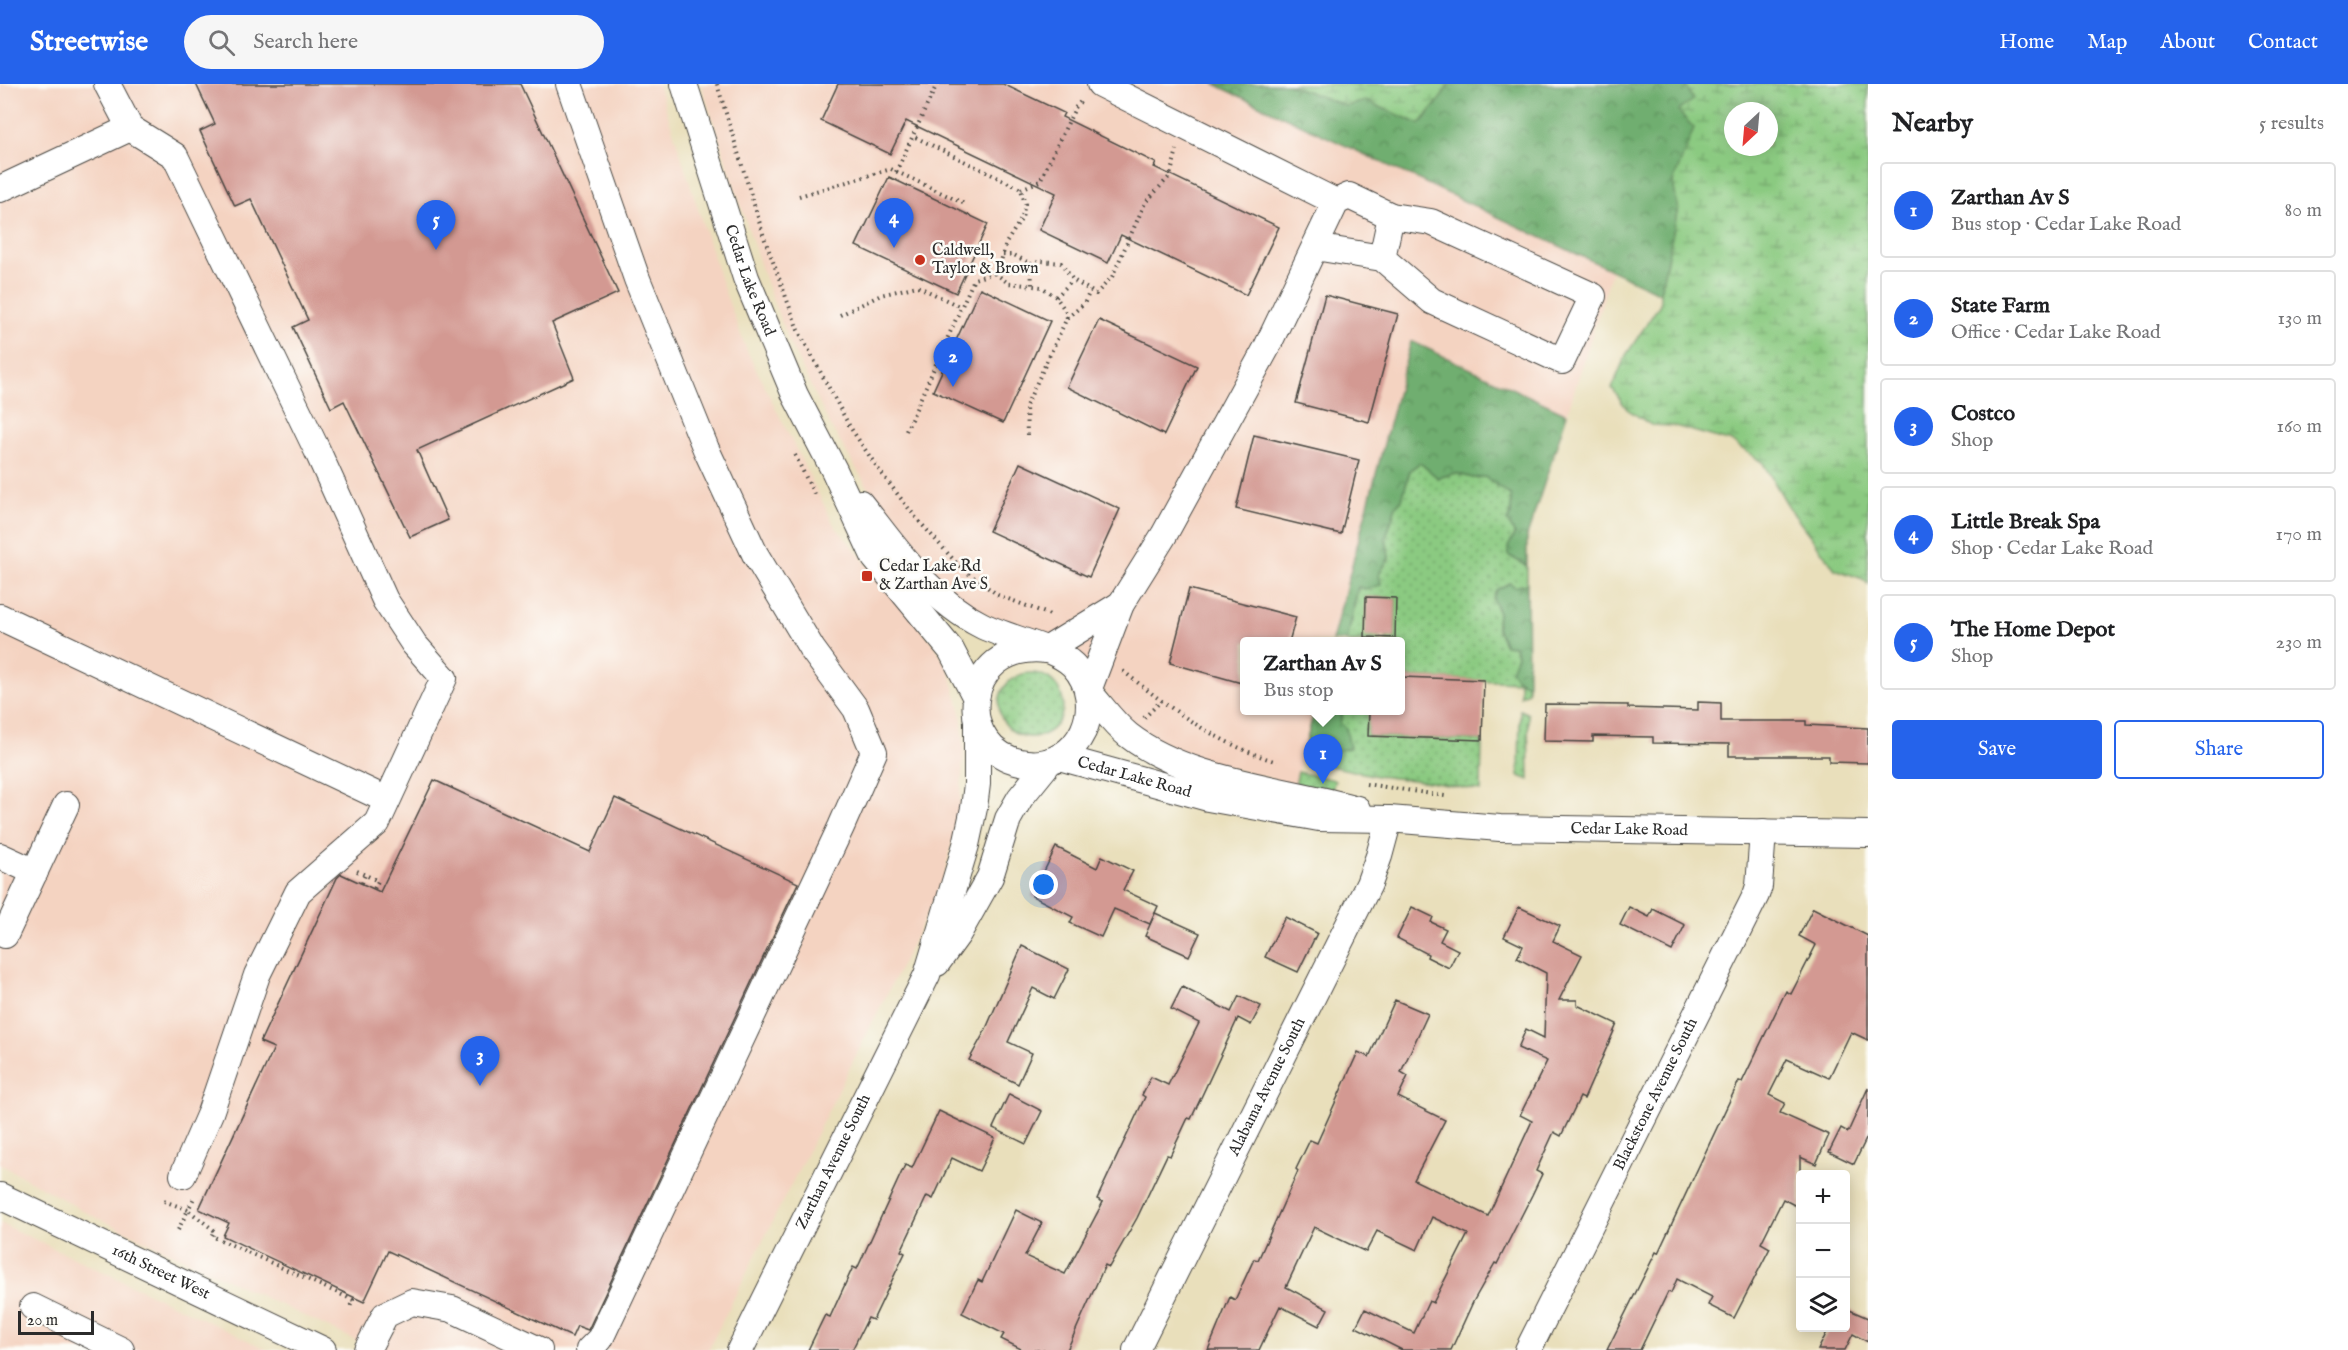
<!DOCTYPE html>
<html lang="en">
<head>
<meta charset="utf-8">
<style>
  :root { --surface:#fff; --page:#f6f6f6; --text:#202124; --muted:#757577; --line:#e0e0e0; --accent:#2563eb }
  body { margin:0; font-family:"IM FELL English",serif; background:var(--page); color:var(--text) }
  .controls { position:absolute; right:18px; bottom:18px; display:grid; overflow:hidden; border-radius:6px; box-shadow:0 3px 15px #0003 }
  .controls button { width:54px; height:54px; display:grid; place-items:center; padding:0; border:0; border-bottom:2px solid var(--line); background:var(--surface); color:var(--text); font:30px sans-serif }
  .compass { position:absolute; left:1724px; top:18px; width:54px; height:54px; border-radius:50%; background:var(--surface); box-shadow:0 3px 15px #0003; rotate:206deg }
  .scale { position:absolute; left:18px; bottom:15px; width:76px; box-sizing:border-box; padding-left:6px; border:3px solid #2b2b2b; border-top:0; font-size:16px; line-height:21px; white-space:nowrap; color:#2b2b2b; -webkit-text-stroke:4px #fdfcf7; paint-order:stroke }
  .you { position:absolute; left:1044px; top:801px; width:21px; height:21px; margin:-15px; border:4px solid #fff; border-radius:50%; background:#1a73e8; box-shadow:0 0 0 9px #1a73e833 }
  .badge { display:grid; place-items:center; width:39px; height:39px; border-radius:50%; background:var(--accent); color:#fff; font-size:20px; font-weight:700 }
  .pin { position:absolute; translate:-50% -50px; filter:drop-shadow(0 2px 3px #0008) }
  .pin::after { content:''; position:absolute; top:32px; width:21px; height:18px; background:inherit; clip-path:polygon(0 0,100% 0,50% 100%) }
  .popup { position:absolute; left:1240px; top:553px; width:165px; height:78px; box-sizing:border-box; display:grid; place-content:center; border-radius:6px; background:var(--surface); filter:drop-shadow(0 2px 4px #0005); font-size:20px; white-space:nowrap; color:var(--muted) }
  .popup b { font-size:22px; color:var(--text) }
  .popup::after { content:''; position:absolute; left:50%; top:100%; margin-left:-12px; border:12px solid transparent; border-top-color:var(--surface) }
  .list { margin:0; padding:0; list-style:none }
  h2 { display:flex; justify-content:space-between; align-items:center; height:78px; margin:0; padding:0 24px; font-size:26px }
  h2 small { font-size:20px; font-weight:400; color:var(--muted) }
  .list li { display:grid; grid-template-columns:39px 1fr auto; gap:18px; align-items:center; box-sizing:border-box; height:96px; margin:0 12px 12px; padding:0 12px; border:2px solid var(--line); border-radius:6px }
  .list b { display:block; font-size:22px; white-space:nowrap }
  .list p { margin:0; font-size:20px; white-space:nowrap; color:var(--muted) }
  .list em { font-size:20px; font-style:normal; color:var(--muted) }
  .actions { display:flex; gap:12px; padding:18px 24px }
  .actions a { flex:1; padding:14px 0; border:2px solid var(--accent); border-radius:6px; text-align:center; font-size:21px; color:var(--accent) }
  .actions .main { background:var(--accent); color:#fff }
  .icon { flex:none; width:33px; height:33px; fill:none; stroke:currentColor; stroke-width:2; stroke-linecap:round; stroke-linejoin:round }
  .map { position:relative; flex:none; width:1868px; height:1266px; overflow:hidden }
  header { display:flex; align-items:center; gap:36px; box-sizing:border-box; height:84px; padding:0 30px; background:var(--accent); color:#fff }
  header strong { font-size:28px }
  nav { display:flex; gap:33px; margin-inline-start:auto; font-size:21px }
  .search { width:420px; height:54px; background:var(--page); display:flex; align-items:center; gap:15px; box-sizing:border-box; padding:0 21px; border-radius:33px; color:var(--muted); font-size:22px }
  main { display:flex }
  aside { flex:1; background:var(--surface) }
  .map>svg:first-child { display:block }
  .built { fill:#f4d3c1 }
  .grass { fill:url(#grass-dots); stroke:#5b7a56; stroke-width:1.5 }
  .forest { fill:url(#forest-crowns); stroke:#4e6c4d; stroke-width:1.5 }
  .wetland { fill:url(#wetland-marsh); stroke:#5b7a56; stroke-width:1.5; fill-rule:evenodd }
  .building { fill:#d39992 }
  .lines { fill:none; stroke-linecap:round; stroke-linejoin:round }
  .minor-casing { stroke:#484641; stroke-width:28 }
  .path { stroke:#484641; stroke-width:4; stroke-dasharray:1.5 4.5; stroke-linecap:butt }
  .minor { stroke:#fff; stroke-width:26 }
  .poi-dot { fill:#c8321e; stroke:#fdfcf7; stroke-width:2 }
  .labels { text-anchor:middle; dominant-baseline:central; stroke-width:5; stroke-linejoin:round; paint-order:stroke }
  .poi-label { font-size:16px; fill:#2b2b2b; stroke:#fdfcf7; text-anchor:start }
  .street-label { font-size:16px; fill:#2b2b2b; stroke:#fdfcf7 }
</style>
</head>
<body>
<header>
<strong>Streetwise</strong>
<div class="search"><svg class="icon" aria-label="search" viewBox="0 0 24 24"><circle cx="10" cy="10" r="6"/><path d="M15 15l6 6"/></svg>Search here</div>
<nav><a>Home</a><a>Map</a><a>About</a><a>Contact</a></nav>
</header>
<main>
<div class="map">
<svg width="1868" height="1266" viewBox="0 0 1868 1266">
  <defs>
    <pattern id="grass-dots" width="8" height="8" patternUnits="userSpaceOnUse" patternTransform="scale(1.5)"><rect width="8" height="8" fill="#8bca81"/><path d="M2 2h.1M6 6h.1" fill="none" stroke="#72a46a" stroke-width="1.8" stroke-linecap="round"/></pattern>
    <pattern id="forest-crowns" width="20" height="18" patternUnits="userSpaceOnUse" patternTransform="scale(1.5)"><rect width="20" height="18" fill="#70ae6f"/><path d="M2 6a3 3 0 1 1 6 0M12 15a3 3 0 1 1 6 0" fill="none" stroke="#5c8e5b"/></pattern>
    <pattern id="wetland-marsh" width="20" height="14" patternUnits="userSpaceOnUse" patternTransform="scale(1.5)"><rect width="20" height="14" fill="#8bca81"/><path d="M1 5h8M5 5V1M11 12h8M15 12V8" fill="none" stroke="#72a46a"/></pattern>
  </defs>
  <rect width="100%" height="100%" fill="#fdfcf7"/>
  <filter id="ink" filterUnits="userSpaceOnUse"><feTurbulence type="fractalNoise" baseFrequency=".0167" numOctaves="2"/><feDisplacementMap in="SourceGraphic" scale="12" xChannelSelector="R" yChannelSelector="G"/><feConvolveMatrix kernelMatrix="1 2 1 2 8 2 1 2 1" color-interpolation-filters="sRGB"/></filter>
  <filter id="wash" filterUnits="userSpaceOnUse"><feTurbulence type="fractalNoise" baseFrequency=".008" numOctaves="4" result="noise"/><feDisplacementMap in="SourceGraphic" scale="24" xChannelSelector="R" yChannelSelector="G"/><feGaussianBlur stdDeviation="1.35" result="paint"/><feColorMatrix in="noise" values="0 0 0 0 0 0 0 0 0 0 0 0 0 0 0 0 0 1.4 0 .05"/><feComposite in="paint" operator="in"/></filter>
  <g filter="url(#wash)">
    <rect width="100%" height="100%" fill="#e9dfbb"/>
    <g class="built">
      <path d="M0,0H658L723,203L747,267L834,441L935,561L949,586L961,628L964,664L959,732L944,791L930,824L708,1266H376L89,1130L0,1080Z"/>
      <path d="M701,0H1214L1612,187L1567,330L1411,258L1332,557L1245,558V626L1314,627L1295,701L1192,674L1141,650L1117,624L1084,581L981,528L943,503L895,448L831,343L790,260L767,201Z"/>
      <path d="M0,1139L161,1215L268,1266H0Z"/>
    </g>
    <g class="grass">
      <path d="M1420,379L1438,394L1455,389L1473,394L1485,393L1511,412C1511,424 1514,435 1514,447C1515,455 1508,462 1508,471L1527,482V500L1515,503L1510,499L1496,506L1493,515L1498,527L1497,545L1505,561L1515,562L1517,571L1516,594L1528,601V608L1520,612V598L1401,593V558L1386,557L1387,553H1395L1396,514L1367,513L1380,557L1347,558L1358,503L1379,490L1389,474L1386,453L1396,422L1402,415L1410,386Z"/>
      <circle cx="1031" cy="621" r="32"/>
      <path d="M1520,626L1528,630L1529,696L1519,692Z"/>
      <path d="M1343,627H1369L1368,652L1482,656L1481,707L1430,698L1377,692L1302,676L1304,667L1322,670L1340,639Z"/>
      <path d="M1298,688L1335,696L1332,705L1295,701Z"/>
    </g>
    <g class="forest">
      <path d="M1214,0H1288L1346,22L1366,17L1420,40L1440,15L1449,0H1685L1693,16L1695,43L1673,98L1678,125L1660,209Z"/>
      <path d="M1411,257L1567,330L1527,452V482L1508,471V463L1515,450L1507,437L1511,431V412L1485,393L1473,394L1455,389L1438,394L1420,379L1410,386L1402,415L1396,422L1386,453L1389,474L1379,490L1381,501L1365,505L1358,503L1347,557H1332Z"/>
      <path d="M1510,499L1515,503L1527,500L1528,601L1516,594L1511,587L1517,571L1515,562L1505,561L1497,544L1498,527L1493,515L1496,506Z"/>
      <path d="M1314,627H1343L1340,639L1346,644L1350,664L1322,670L1304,667Z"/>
    </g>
    <g class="wetland">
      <path d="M1288,0H1449L1440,15L1420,40L1366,17L1346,22Z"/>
      <path d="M1685,0H1868V500L1863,495L1835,485L1790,425L1763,379L1732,358L1675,342L1651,341L1627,325L1612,304L1626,271L1660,220V209L1678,125L1673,98L1694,44L1678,27L1693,16ZM1733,27H1769V63H1733Z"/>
    </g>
    <g id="blocks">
      <g class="building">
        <path d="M196,0H520L618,209L552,239L574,294L417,366L448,436L410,453L344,317L331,324L293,243L308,236L251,115L235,122L200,47L215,40Z"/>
        <path d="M838,0H1003L1064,29L1062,33L1156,79L1154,83L1279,143L1246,211L1121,151L1108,179L1039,146L1056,109L906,37L890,70L821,37Z"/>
        <path d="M889,93L988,140L956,209L856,162Z"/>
        <path d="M980,204L1050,237L1003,339L933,307Z"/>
        <path d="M1325,211L1398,230L1369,338L1296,319Z"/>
        <path d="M1099,236L1197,282L1164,351L1067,303Z"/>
        <path d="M1254,351L1359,376L1341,450L1236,425Z"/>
        <path d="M1020,379L1120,425L1089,493L989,447Z"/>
        <path d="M1189,505L1296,533L1289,558H1245V600L1170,579Z"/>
        <path d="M1366,513L1396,514L1395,554L1365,553Z"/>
        <path d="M1401,593L1484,596L1482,656L1368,652L1369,627H1401Z"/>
        <path d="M1698,618L1721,619V637H1806V641L1868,644V679L1829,678V672H1729V660L1653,659V653L1593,652V658L1544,657L1545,620L1628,621V624L1698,626Z"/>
        <path d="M434,696L590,768L615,714L798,799L588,1246L577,1242L572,1253L388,1167L364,1218L223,1152L229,1139L199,1125L274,964L260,958L337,794L341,790L380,808Z"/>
        <path d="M1056,763L1097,784L1102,772L1133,787L1123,806L1158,822L1150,840L1114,825L1101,853L1070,839L1073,833L1032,812Z"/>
        <path d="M1412,823L1433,833L1431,838L1446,845L1440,857L1458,866L1449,884L1427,873L1428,870L1397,854Z"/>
        <path d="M1519,823L1560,842L1553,857L1582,871L1559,916H1577V921L1617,940L1584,1015L1580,1013L1561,1052L1554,1048L1536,1087L1542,1090L1532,1111L1497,1180L1495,1179L1473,1218L1451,1266H1402L1356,1243L1365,1225L1414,1249L1429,1217L1433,1219L1468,1150L1432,1133L1417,1166L1377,1147L1366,1168L1314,1143L1286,1203L1328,1225L1319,1242L1280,1222L1259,1266H1208L1230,1213L1235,1216L1254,1175L1258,1176L1298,1087L1296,1085L1310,1056L1317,1059L1358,968L1369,973L1395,916L1428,930L1401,988L1408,992L1398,1013L1445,1036L1414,1096L1488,1132L1532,1037L1520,1031L1547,977L1518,964L1526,945L1544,954L1546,889L1517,874L1523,862L1504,853Z"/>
        <path d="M1629,823L1649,833L1653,825L1685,841L1672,867L1620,841Z"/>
        <path d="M1813,824L1868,852V956L1851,948L1829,994L1787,975L1769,1011L1785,1019L1780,1029L1829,1051L1816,1080L1800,1073V1124L1783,1115L1761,1159L1770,1164L1734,1234L1708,1221L1712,1213L1677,1195L1671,1209L1668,1208L1640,1266H1607L1656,1168L1658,1169L1739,997L1742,998L1786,907L1791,910L1816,861L1799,852Z"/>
        <path d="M1155,829L1200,849L1189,872L1145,852Z"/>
        <path d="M1285,833L1317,849L1298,888L1265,873Z"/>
        <path d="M1022,862L1069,885L1054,915L1033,904L1008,958L1032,969L1018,1000L969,976L985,947Z"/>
        <path d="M1182,903L1231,928L1239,912L1261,922L1251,941L1238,934L1191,1035L1188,1034L1170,1072L1167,1071L1137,1134L1109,1183L1105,1181L1067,1266H1023L1001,1255L1004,1250L962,1229L978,1196L982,1198L1016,1126L1042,1139L1025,1172L1065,1190L1103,1118L1097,1115L1145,1013L1142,1011L1151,993L1168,1001L1199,939L1171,925Z"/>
        <path d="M1868,1004V1051L1854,1080L1829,1068L1841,1044L1848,1048Z"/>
        <path d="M1009,1010L1042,1027L1026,1060L993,1044Z"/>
        <path d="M939,1027L995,1054L979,1087L952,1074L933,1115L927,1112L901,1167L905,1169L873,1236L868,1234L852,1266H808L825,1231L830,1233L853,1183L857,1185L905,1081L912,1084Z"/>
        <path d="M1845,1224L1868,1234V1258L1853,1250L1845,1266H1818L1829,1244H1845Z"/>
      </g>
    </g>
  </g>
  <g filter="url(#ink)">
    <use href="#blocks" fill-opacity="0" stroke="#484641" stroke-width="1.5"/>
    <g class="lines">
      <defs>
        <g id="minor">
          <path d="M107,0L130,44L175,72L317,366L385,516L414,560L444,594L377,739L298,808L257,891L210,1029L183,1091"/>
          <path d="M569,0L637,195L706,365L755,470L812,565L856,625L874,668L841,743L600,1255L589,1266"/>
          <path id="s1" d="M684,0L746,194L795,311L834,386L875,474L951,566L975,612"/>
          <path d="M1100,0L1336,118"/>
          <path d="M0,105L130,44"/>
          <path d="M1382,174L1391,132"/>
          <path d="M860,419C896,464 929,515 981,541C1006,554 1055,563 1073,581C1109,619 1080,686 1026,679C952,670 960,556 1046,566"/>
          <path d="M0,533L387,716"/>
          <path d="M1046,566L1121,520"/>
          <path d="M1088,607L1121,520L1164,451L1266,265L1336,118L1349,112L1391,132L1431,138L1593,212L1562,277L1432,217L1382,174L1315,163"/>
          <path d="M1088,607C1101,621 1112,638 1128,651C1188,698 1284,704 1357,725"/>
          <path id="s2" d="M1059,673L1208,714L1319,734L1389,735L1500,744L1868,750"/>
          <path d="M0,772L35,788"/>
          <path d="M5,851L66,721"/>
          <path d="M937,879L958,850L990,793L1008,735L1020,714L1050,677"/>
          <path id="s3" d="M0,1112L323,1266"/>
          <path d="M33,1223L121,1266"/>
          <path d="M367,1266L385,1231L412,1218L452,1225L539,1266"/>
          <path id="s4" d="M740,1266L927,891L966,761L974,724L977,700V638"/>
          <path id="s5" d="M1136,1266L1369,800L1379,772L1389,735"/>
          <path id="s6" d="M1528,1266L1756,811L1759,802L1763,748"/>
        </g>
      </defs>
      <use href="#minor" class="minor-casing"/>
      <g class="path">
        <path d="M717,0L764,153L798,246L850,343L881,389L917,435L961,484L998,511L1053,532"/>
        <path d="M896,88L937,0"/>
        <path d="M1021,105L1040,97L1075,24L1081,17"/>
        <path d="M799,112L891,85L967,121"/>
        <path d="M1003,171H1014L1031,180L1042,177L1061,179L1073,196L1096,210L1112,193L1145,119L1170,92L1177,66"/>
        <path d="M1031,181L1032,201"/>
        <path d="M995,189L1008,199L1042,203L1056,213L1065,226L1067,234"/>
        <path d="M1056,213L1073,196"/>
        <path d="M840,231L881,211L917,202L961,223"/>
        <path d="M906,347L974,195L995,189L1000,181L1006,159L1022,134L1025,120L1021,105L913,52"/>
        <path d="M1027,351L1026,322L1067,234L1084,220L1090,207"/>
        <path d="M795,371L814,410"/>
        <path d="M1123,587C1172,626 1216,659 1277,678"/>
        <path d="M1144,634L1161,617"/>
        <path d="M1366,700L1445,712"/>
        <path d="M357,787L378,797L374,805"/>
        <path d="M362,799L365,791"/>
        <path d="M164,1117L188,1126L195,1112"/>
        <path d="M178,1146L188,1126L215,1147L212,1152L353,1216L349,1225"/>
      </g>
      <use href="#minor" class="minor"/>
    </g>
  </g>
  <g class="poi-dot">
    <circle cx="920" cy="176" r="6"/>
    <rect x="861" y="486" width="12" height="12" rx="3"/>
  </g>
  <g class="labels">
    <g class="poi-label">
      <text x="932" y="167">Caldwell,<tspan x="932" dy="18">Taylor &amp; Brown</tspan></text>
      <text x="879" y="483">Cedar Lake Rd<tspan x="879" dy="18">&amp; Zarthan Ave S</tspan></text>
    </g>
    <g class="street-label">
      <text stroke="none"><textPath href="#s1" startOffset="207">Cedar Lake Road</textPath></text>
      <text stroke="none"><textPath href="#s2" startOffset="78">Cedar Lake Road</textPath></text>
      <text stroke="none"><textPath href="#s2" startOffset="578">Cedar Lake Road</textPath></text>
      <text stroke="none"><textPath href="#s5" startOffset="294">Alabama Avenue South</textPath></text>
      <text stroke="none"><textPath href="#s6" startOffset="286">Blackstone Avenue South</textPath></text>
      <text stroke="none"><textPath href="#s4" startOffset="210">Zarthan Avenue South</textPath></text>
      <text stroke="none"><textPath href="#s3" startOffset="178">16th Street West</textPath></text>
    </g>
  </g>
</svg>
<div class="controls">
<button>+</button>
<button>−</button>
<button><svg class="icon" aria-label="layers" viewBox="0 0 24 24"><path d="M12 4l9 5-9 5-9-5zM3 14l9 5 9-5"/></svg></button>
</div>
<svg class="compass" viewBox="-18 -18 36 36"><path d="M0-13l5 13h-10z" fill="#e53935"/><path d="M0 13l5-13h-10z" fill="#757577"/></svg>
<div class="scale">20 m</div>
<div class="you"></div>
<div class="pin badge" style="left:1323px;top:700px">1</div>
<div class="popup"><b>Zarthan Av S</b>Bus stop</div>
<div class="pin badge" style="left:953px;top:303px">2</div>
<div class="pin badge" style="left:480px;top:1002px">3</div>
<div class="pin badge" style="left:894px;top:164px">4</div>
<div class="pin badge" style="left:436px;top:166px">5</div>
</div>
<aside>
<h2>Nearby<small>5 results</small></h2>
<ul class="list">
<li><span class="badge">1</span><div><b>Zarthan Av S</b><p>Bus stop · Cedar Lake Road</p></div><em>80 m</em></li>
<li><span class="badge">2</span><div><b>State Farm</b><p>Office · Cedar Lake Road</p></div><em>130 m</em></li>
<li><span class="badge">3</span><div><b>Costco</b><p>Shop</p></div><em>160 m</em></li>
<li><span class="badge">4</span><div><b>Little Break Spa</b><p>Shop · Cedar Lake Road</p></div><em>170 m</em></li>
<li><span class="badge">5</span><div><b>The Home Depot</b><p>Shop</p></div><em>230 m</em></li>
</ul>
<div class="actions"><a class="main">Save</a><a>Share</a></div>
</aside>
</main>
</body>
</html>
